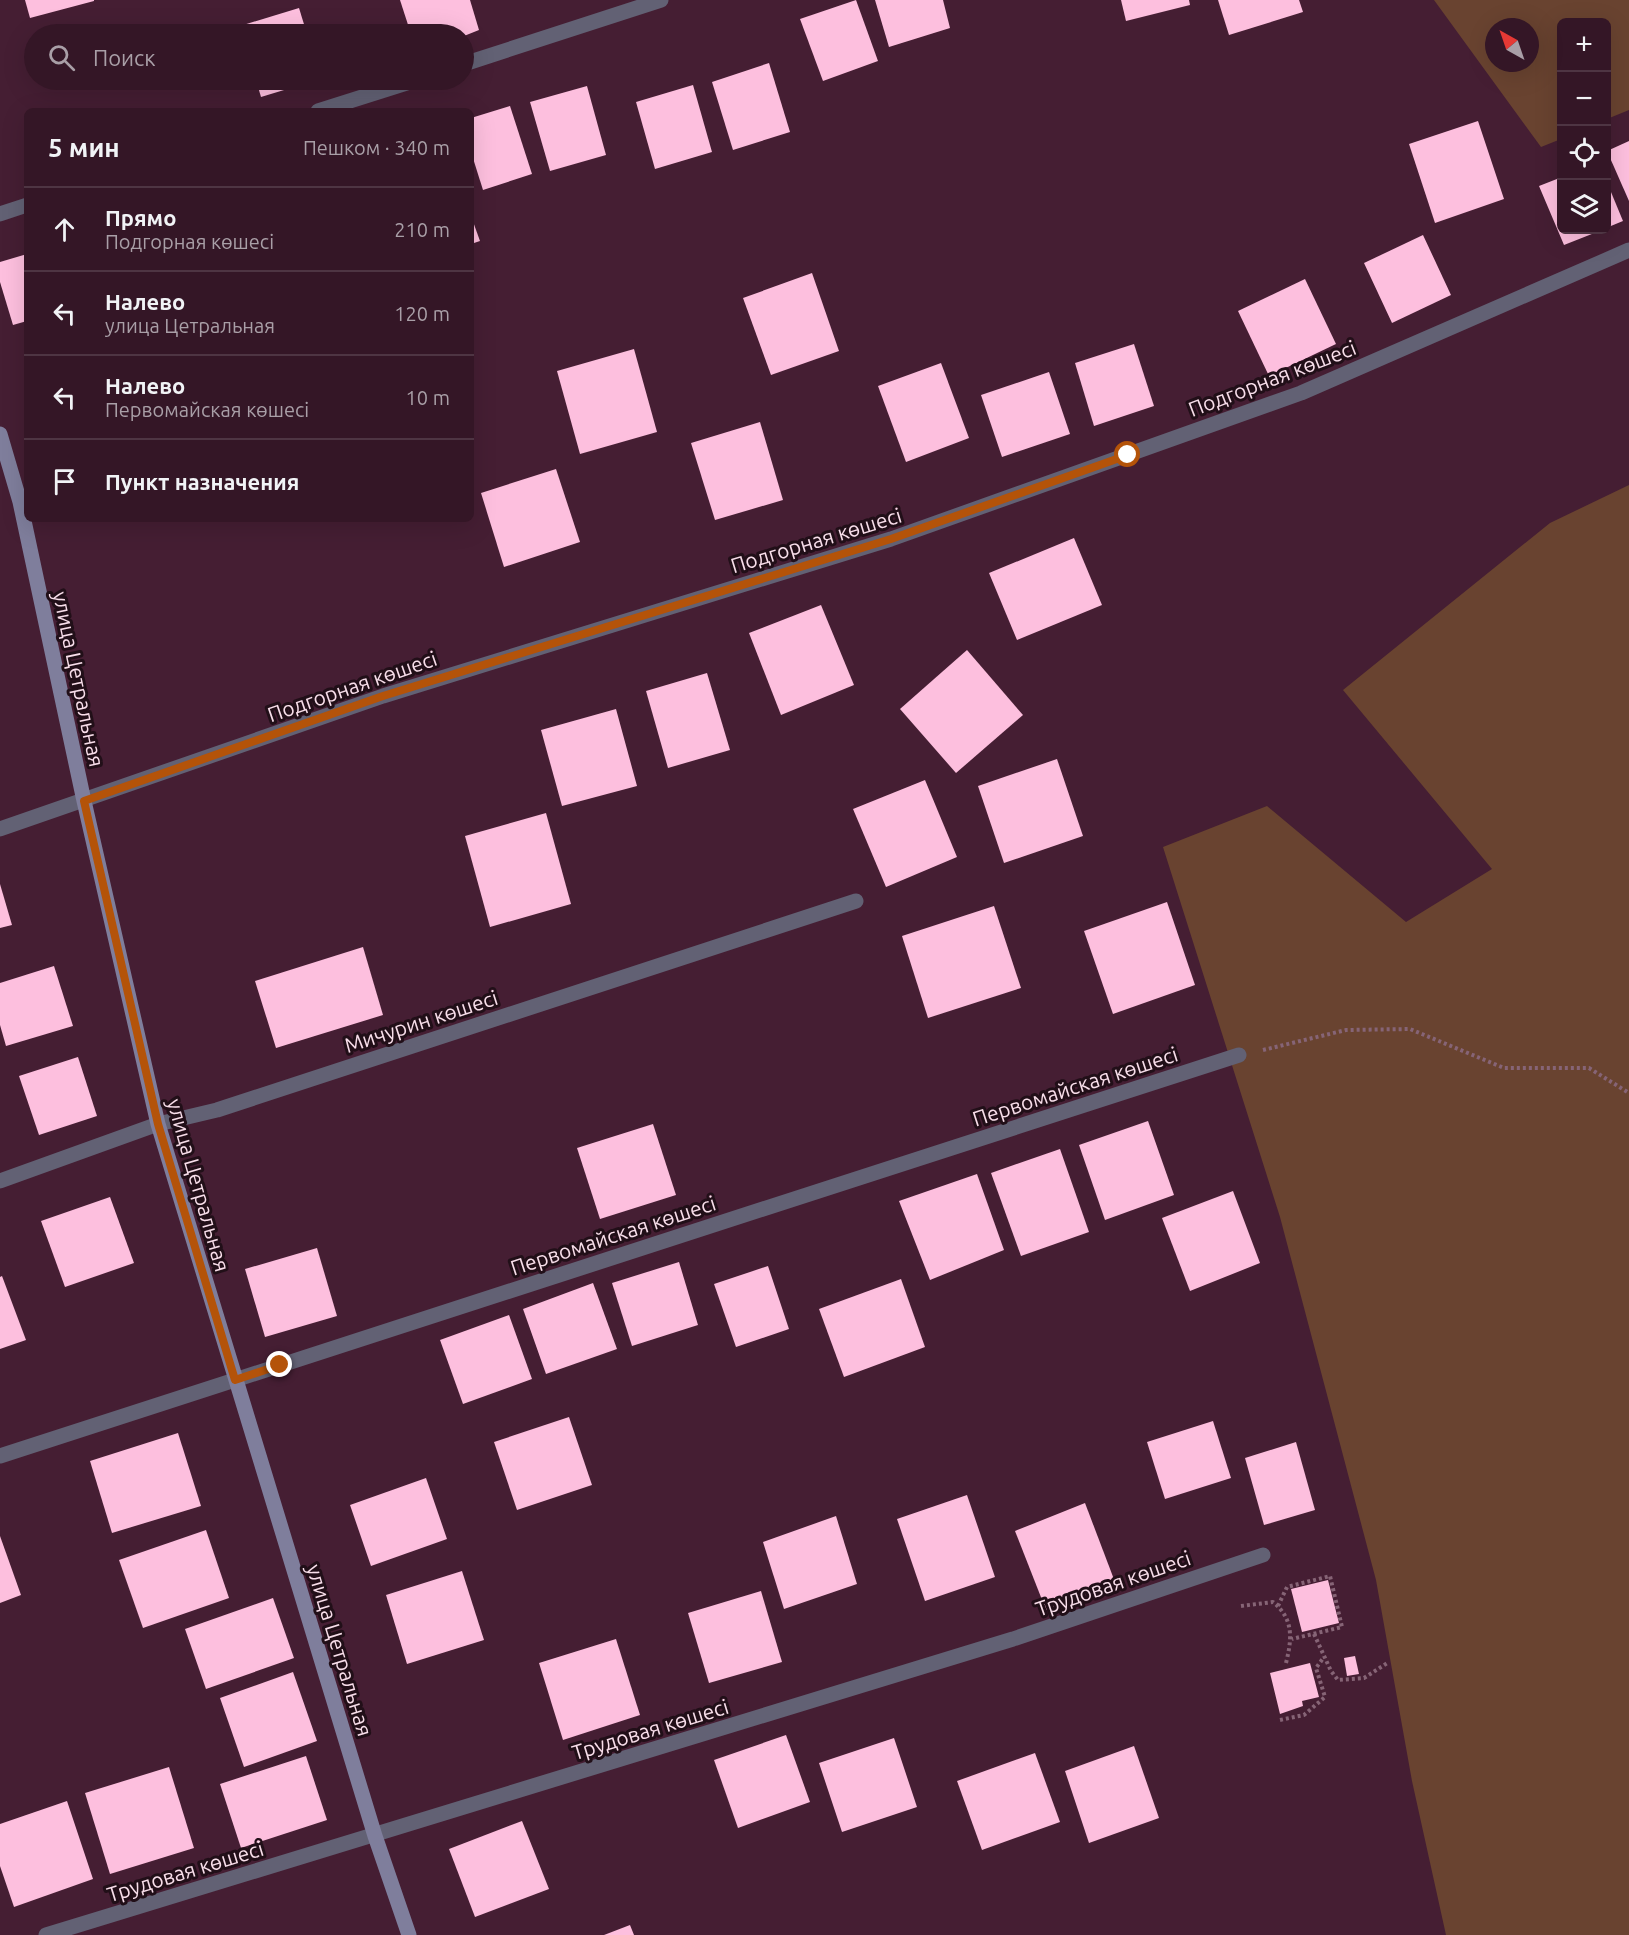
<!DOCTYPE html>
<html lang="ru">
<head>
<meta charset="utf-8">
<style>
  :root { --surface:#341626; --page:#3f2332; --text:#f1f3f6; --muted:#a99fa7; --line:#4e3543 }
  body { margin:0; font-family:Ubuntu,sans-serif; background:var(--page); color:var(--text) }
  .controls { position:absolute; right:18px; top:18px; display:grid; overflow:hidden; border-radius:9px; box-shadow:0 6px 24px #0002 }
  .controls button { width:54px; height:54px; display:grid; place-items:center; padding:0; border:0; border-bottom:2px solid var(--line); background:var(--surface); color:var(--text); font:30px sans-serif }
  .compass { position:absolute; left:1485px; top:18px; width:54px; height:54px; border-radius:50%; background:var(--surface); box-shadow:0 6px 24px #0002; rotate:320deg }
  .stop { position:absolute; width:18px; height:18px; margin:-14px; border:4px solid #b45309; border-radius:50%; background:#fff }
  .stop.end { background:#b45309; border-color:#fff; box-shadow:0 2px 6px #0008 }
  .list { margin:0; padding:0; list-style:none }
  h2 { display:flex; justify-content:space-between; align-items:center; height:78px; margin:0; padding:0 24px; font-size:26px }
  h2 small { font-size:20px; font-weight:400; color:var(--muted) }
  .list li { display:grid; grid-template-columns:39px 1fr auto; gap:18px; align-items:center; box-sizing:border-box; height:84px; padding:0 24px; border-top:2px solid var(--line) }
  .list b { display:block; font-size:22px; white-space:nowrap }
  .list p { margin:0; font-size:20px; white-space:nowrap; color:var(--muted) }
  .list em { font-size:20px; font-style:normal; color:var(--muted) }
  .icon { flex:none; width:33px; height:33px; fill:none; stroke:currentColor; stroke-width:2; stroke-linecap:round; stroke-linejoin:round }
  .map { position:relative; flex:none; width:1629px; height:1935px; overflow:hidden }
  .search { position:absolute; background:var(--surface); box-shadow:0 6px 24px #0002; left:24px; top:24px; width:450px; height:66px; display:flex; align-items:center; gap:15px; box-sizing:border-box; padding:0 21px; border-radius:33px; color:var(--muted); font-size:22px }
  .panel { position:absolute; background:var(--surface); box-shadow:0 6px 24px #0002; left:24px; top:108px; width:450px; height:414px; border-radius:9px }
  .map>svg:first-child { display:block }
  .green { fill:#694330; fill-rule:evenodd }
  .building { fill:#fdbfde }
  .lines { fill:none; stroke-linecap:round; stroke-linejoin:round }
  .path { stroke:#866476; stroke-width:4; stroke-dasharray:3 3; stroke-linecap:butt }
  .street { stroke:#626174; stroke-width:15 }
  .secondary { stroke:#7f7e9c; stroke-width:15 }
  .route { stroke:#b45309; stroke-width:8 }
  .labels { text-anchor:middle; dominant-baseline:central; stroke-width:6; stroke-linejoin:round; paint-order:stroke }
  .street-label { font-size:21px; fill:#f8deea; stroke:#210f18 }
</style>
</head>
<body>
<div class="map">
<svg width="1629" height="1935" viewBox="0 0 1629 1935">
  <rect width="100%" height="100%" fill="#451e33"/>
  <g class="green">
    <path d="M1434,0H1629V110L1607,119L1606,22H1562L1561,139L1541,147ZM1494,27H1530V63H1494Z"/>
    <path d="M1629,485V1935H1446L1412,1781L1376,1580L1280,1217L1163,847L1267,806L1406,922L1492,869L1343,690L1550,523Z"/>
  </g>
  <g class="building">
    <path d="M25,0H94V1L30,18Z"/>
    <path d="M400,0H470L479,30L464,36L411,34Z"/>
    <path d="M856,0L878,61L823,81L800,19Z"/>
    <path d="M875,0H943L950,28L889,47Z"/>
    <path d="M1121,0H1189L1190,5L1126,21Z"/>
    <path d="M1218,0H1299L1303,12L1229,35Z"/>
    <path d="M299,8L307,34H242L240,26Z"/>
    <path d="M769,63L790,132L733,150L712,82Z"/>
    <path d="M256,80H317L261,97Z"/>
    <path d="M693,85L712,152L655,169L636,102Z"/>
    <path d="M587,86L606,155L550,171L530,102Z"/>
    <path d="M510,106L532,174L483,190L471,152V118Z"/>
    <path d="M1478,121L1504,199L1435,223L1409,144Z"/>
    <path d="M1629,141V201L1607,151Z"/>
    <path d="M1562,177V230H1602L1564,245L1539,186Z"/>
    <path d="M1606,180L1623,221L1606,228Z"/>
    <path d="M471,216L480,241L471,244Z"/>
    <path d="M1423,235L1451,295L1392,323L1364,263Z"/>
    <path d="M27,254V321L13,325L0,282V262Z"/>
    <path d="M812,273L839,351L771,375L743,298Z"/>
    <path d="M1305,279L1336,344L1269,376L1238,311Z"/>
    <path d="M1134,344L1154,406L1094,426L1075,363Z"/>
    <path d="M634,349L657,432L580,454L557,371Z"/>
    <path d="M941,363L969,438L906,462L878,386Z"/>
    <path d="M1049,372L1070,434L1002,457L981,395Z"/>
    <path d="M760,422L783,500L715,520L691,443Z"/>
    <path d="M556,469L580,542L504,567L481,493Z"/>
    <path d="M1074,538L1102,605L1017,640L989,573Z"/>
    <path d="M821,605L854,685L781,715L749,633Z"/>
    <path d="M967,650L1023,715L956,773L900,709Z"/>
    <path d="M707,673L730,750L668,768L646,691Z"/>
    <path d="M616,709L637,786L562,806L541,730Z"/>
    <path d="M1057,759L1083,836L1004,863L978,786Z"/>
    <path d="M925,780L957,857L886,887L853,809Z"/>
    <path d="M546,813L571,904L490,927L465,836Z"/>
    <path d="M0,884L12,925L0,928Z"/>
    <path d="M1167,902L1195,985L1113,1014L1084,931Z"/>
    <path d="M994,906L1021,988L928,1018L902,936Z"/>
    <path d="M363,947L383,1015L276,1048L255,981Z"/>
    <path d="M54,966L73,1026L6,1046L0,1025V983Z"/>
    <path d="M78,1057L97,1116L39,1135L19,1076Z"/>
    <path d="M1148,1121L1174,1195L1105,1220L1079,1145Z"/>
    <path d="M653,1124L676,1195L600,1219L577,1148Z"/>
    <path d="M1060,1149L1089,1232L1021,1256L991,1173Z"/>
    <path d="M977,1174L1004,1250L930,1280L899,1201Z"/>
    <path d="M1233,1191L1260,1263L1190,1291L1162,1218Z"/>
    <path d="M110,1197L134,1263L65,1287L41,1221Z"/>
    <path d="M317,1248L337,1316L265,1337L245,1269Z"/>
    <path d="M679,1262L698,1325L632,1346L612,1283Z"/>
    <path d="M768,1266L789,1329L736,1347L714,1284Z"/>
    <path d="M2,1276L26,1340L0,1349V1277Z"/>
    <path d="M901,1279L925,1347L844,1377L819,1309Z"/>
    <path d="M593,1283L617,1349L546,1374L523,1309Z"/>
    <path d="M509,1315L532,1379L463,1404L440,1340Z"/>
    <path d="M569,1417L592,1485L517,1510L494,1442Z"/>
    <path d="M1213,1421L1231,1478L1165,1499L1147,1442Z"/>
    <path d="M178,1433L201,1506L112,1533L90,1461Z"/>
    <path d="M1296,1442L1315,1510L1264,1525L1245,1458Z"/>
    <path d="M426,1478L447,1539L371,1566L350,1505Z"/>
    <path d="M967,1495L995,1577L925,1601L897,1519Z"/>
    <path d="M1085,1503L1115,1582L1046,1610L1015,1531Z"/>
    <path d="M836,1516L857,1584L784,1609L763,1542Z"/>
    <path d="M206,1530L229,1598L143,1628L119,1560Z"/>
    <path d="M0,1536L21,1595L0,1603Z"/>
    <path d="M462,1571L484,1640L407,1664L386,1595Z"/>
    <path d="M1328,1580L1339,1623L1302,1632L1291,1589Z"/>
    <path d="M761,1591L782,1662L709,1683L688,1613Z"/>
    <path d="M273,1598L294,1658L206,1689L185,1629Z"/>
    <path d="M616,1639L640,1715L563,1740L539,1663Z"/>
    <path d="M1355,1656L1359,1674L1347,1676L1344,1658Z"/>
    <path d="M1310,1663L1319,1697L1302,1701L1303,1706L1280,1714L1270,1673Z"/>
    <path d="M293,1672L317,1741L244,1767L220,1698Z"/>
    <path d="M786,1735L810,1802L738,1828L714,1760Z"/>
    <path d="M894,1738L917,1807L842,1832L819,1763Z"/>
    <path d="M1134,1746L1159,1818L1089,1843L1065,1771Z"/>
    <path d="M1035,1753L1060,1822L982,1850L957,1781Z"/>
    <path d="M306,1756L327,1820L241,1848L220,1784Z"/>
    <path d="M169,1767L194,1848L110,1874L85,1793Z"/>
    <path d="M67,1801L93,1879L14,1907L0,1866V1824Z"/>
    <path d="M522,1821L549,1889L475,1917L449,1849Z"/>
    <path d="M630,1925L634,1935H604Z"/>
  </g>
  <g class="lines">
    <g class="path">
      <path d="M1263,1050L1346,1030L1410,1029L1504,1068H1589L1629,1093"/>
      <path d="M1241,1606L1273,1602C1294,1619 1292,1639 1286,1663"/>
      <path d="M1278,1606L1287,1587L1330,1576L1342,1627L1292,1639"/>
      <path d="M1314,1634L1331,1671L1338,1680L1364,1678L1389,1662"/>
      <path d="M1280,1720L1304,1715L1325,1697L1316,1668L1324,1657"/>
    </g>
    <g class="street">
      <path d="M464,64L661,0"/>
      <path d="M318,111L416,80"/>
      <path d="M0,214L27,205"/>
      <path d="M0,829L383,696L891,539L1301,393L1629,250"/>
      <path d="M0,1181L158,1124L217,1110L856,901"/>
      <path d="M0,1456L1239,1055"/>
      <path d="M46,1935L1013,1639L1263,1555"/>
    </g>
    <path class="secondary" d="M0,434L20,502L84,801L158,1124L375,1836L409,1935"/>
  </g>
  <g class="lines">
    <path class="route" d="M280,1365L235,1380L158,1124L84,801L383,696L891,539L1128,455"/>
  </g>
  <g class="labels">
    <g class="street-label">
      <text transform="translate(1272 378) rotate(-21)">Подгорная көшесі</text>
      <text transform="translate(816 540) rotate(-17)">Подгорная көшесі</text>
      <text transform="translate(79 679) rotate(78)">улица Цетральная</text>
      <text transform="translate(352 686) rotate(-19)">Подгорная көшесі</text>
      <text transform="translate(421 1021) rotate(-18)">Мичурин көшесі</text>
      <text transform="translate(1075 1086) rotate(-18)">Первомайская көшесі</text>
      <text transform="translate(199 1185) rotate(74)">улица Цетральная</text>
      <text transform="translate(613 1235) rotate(-18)">Первомайская көшесі</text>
      <text transform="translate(1113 1583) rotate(-19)">Трудовая көшесі</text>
      <text transform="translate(340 1650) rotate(73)">улица Цетральная</text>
      <text transform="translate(650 1729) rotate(-17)">Трудовая көшесі</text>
      <text transform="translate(185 1871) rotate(-17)">Трудовая көшесі</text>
    </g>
  </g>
</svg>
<div class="controls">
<button>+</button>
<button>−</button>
<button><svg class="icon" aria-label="locate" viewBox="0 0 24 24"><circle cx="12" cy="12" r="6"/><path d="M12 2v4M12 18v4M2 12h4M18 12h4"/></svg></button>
<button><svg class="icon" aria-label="layers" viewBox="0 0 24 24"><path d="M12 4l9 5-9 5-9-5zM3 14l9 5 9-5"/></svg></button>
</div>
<svg class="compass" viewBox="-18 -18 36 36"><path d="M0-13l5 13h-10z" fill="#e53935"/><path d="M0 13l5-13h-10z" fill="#a99fa7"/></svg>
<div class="stop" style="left:1128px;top:455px"></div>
<div class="stop end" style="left:280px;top:1365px"></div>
<div class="search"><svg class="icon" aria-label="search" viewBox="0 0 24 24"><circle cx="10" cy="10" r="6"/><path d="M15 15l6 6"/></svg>Поиск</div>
<section class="panel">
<h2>5 мин<small>Пешком · 340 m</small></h2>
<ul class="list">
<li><svg class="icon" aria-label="ahead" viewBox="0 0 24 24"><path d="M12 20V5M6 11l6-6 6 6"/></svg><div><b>Прямо</b><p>Подгорная көшесі</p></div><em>210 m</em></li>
<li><svg class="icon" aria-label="left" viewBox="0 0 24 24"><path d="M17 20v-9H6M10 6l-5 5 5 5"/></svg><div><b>Налево</b><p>улица Цетральная</p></div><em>120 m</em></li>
<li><svg class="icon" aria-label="left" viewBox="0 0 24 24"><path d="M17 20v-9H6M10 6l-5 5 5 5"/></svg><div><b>Налево</b><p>Первомайская көшесі</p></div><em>10 m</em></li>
<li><svg class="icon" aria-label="arrive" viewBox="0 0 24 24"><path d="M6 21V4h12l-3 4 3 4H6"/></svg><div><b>Пункт назначения</b></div></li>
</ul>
</section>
</div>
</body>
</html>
